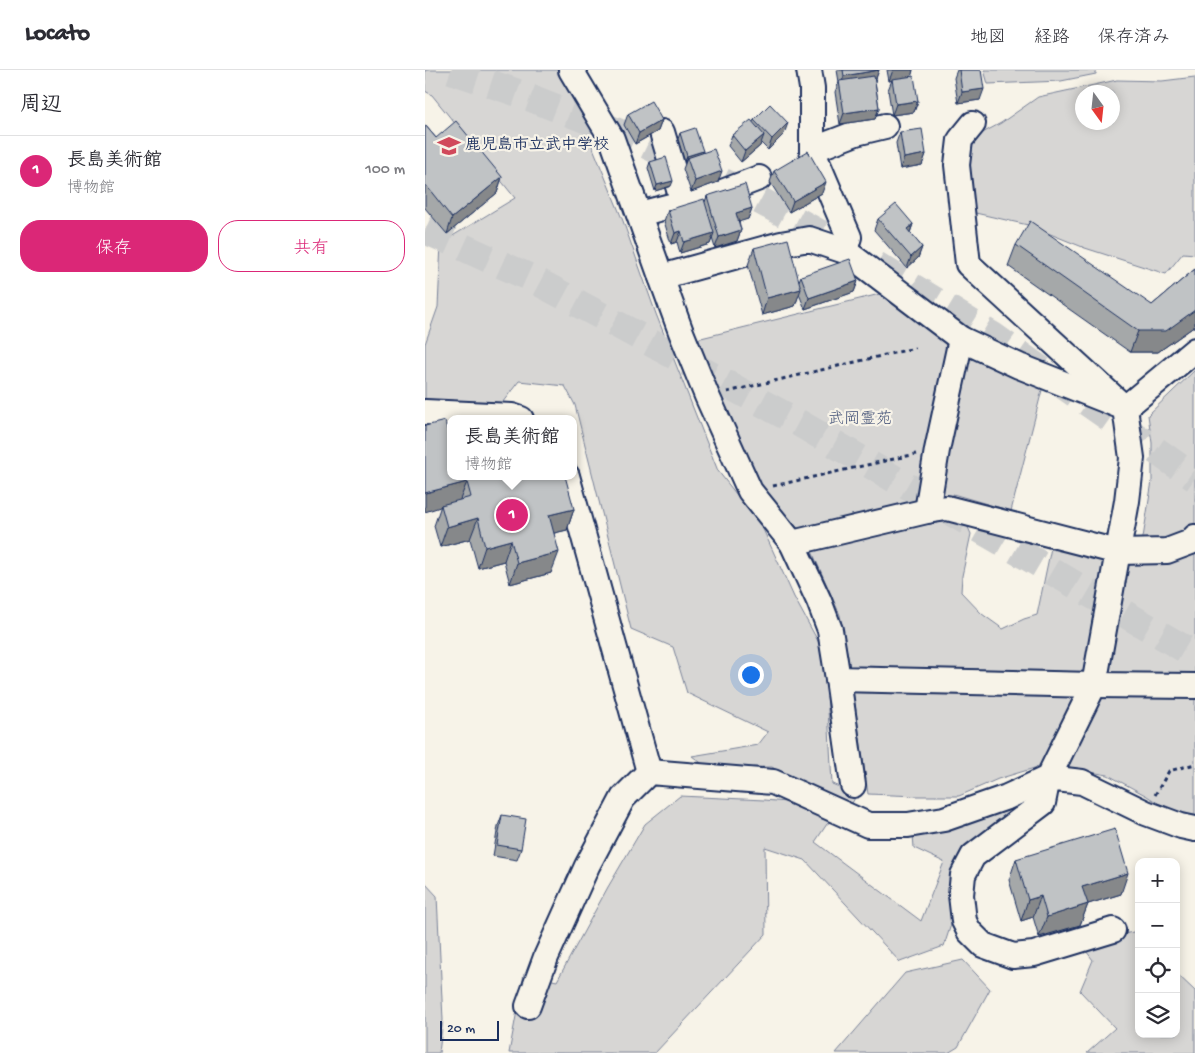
<!DOCTYPE html>
<html lang="ja">
<head>
<meta charset="utf-8">
<style>
  :root { --surface:#fff; --page:#f7f7f7; --text:#2b2b33; --muted:#7c7c81; --line:#e1e1e2; --accent:#db2777 }
  body { margin:0; font-family:"Gochi Hand","Klee One",sans-serif; background:var(--page); color:var(--text) }
  .controls { position:absolute; right:15px; bottom:15px; display:grid; overflow:hidden; border-radius:10px; box-shadow:0 2px 12px #0003 }
  .controls button { width:45px; height:45px; display:grid; place-items:center; padding:0; border:0; border-bottom:1px solid var(--line); background:var(--surface); color:var(--text); font:25px sans-serif }
  .compass { position:absolute; left:650px; top:15px; width:45px; height:45px; border-radius:50%; background:var(--surface); box-shadow:0 2px 12px #0003; rotate:165deg }
  .scale { position:absolute; left:15px; bottom:12px; width:59px; box-sizing:border-box; padding-left:5px; border:2px solid #1b2f5e; border-top:0; font-size:14px; line-height:18px; white-space:nowrap; color:#1b2f5e; -webkit-text-stroke:4px #f7f3e8; paint-order:stroke }
  .you { position:absolute; left:325px; top:604px; width:18px; height:18px; margin:-12px; border:4px solid #fff; border-radius:50%; background:#1a73e8; box-shadow:0 0 0 8px #1a73e833 }
  .badge { display:grid; place-items:center; width:32px; height:32px; border-radius:50%; background:var(--accent); color:#fff; font-size:16px; font-weight:700 }
  .pin { position:absolute; translate:-50% -50%; border:2px solid #fff; box-shadow:0 1px 5px #0006 }
  .popup { position:absolute; left:22px; top:345px; width:130px; height:65px; box-sizing:border-box; display:grid; place-content:center; border-radius:10px; background:var(--surface); filter:drop-shadow(0 1px 4px #0005); font-size:16px; white-space:nowrap; color:var(--muted) }
  .popup b { font-size:19px; color:var(--text) }
  .popup::after { content:''; position:absolute; left:50%; top:100%; margin-left:-10px; border:10px solid transparent; border-top-color:var(--surface) }
  .list { margin:0; padding:0; list-style:none }
  h2 { display:flex; justify-content:space-between; align-items:center; height:65px; margin:0; padding:0 20px; font-size:21px }
  h2 small { font-size:16px; font-weight:400; color:var(--muted) }
  .list li { display:grid; grid-template-columns:32px 1fr auto; gap:15px; align-items:center; box-sizing:border-box; height:70px; padding:0 20px; border-top:1px solid var(--line) }
  .list b { display:block; font-size:19px; white-space:nowrap }
  .list p { margin:0; font-size:16px; white-space:nowrap; color:var(--muted) }
  .list em { font-size:16px; font-style:normal; color:var(--muted) }
  .actions { display:flex; gap:10px; padding:15px 20px }
  .actions a { flex:1; padding:11px 0; border:1px solid var(--accent); border-radius:20px; text-align:center; font-size:18px; color:var(--accent) }
  .actions .main { background:var(--accent); color:#fff }
  .icon { flex:none; width:28px; height:28px; fill:none; stroke:currentColor; stroke-width:2; stroke-linecap:round; stroke-linejoin:round }
  .map { position:relative; flex:none; width:770px; height:983px; overflow:hidden }
  header { display:flex; align-items:center; gap:30px; box-sizing:border-box; height:70px; padding:0 25px; background:var(--surface); border-bottom:1px solid var(--line) }
  header strong { font-size:24px }
  nav { display:flex; gap:28px; margin-inline-start:auto; font-size:18px }
  main { display:flex }
  aside { flex:1; background:var(--surface) }
  .map>svg:first-child { display:block }
  .green { fill:#d7d6d4; stroke:#798299; fill-rule:evenodd }
  .lines { fill:none; stroke-linecap:round; stroke-linejoin:round }
  .highway-tunnel { stroke:#cbcccc; stroke-width:28; stroke-dasharray:28 14; stroke-linecap:butt }
  .minor-casing { stroke:#1b2f5e; stroke-width:28 }
  .path { stroke:#1b2f5e; stroke-width:3; stroke-dasharray:4 4; stroke-linecap:butt }
  .minor { stroke:#f7f3e8; stroke-width:24 }
  .wall { fill:#a5a8a9; stroke:#1b2f5e }
  .shaded-wall { fill:#86888a; stroke:#1b2f5e }
  .building { fill:#c0c3c5; stroke:#1b2f5e }
  .labels { text-anchor:middle; dominant-baseline:central; stroke-width:4.5; stroke-linejoin:round; paint-order:stroke }
  .poi-label { font-size:16px; font-weight:bold; fill:#1b2f5e; stroke:#f7f3e8; text-anchor:start }
  .park-label { font-size:16px; fill:#415076; stroke:#f7f3e8 }
</style>
</head>
<body>
<header>
<strong>Locato</strong>
<nav><a>地図</a><a>経路</a><a>保存済み</a></nav>
</header>
<main>
<aside>
<h2>周辺<small></small></h2>
<ul class="list">
<li><span class="badge">1</span><div><b>長島美術館</b><p>博物館</p></div><em>100 m</em></li>
</ul>
<div class="actions"><a class="main">保存</a><a>共有</a></div>
</aside>
<div class="map">
<svg width="770" height="983" viewBox="0 0 770 983">
  <rect width="100%" height="100%" fill="#f7f3e8"/>
  <filter id="ink" filterUnits="userSpaceOnUse"><feTurbulence type="fractalNoise" baseFrequency=".02" numOctaves="2"/><feDisplacementMap in="SourceGraphic" scale="10" xChannelSelector="R" yChannelSelector="G"/><feConvolveMatrix kernelMatrix="1 2 1 2 8 2 1 2 1" color-interpolation-filters="sRGB"/></filter>
  <g filter="url(#ink)">
    <g class="green">
      <path d="M0,0H136L198,151L231,244L293,401L337,457L369,527L400,584L407,714L432,724L425,737L396,727L347,697L283,698L267,686L333,675L343,662L262,623L248,577L206,559L150,335L140,316L94,311L77,333L0,329V274L13,237L16,173L90,128L7,25L0,21Z"/>
      <path d="M559,0H671V4L636,11L563,14Z"/>
      <path d="M770,7V184L758,183L741,204L660,178L603,155L546,142L540,93L550,67L576,53L613,27L692,10L737,11ZM658,22H688V52H658Z"/>
      <path d="M467,221L618,316L586,441L528,424L546,464L537,506L536,522L557,544L578,559L599,549L612,545L627,473L714,493L727,411V373L723,345L770,300V752L755,748L722,726L683,705L654,700L616,696L573,709L534,726H492L443,724L424,593L415,545L385,477L371,456L330,410L268,270Z"/>
      <path d="M255,726L339,730L373,733L412,748L402,754L390,772L496,851L519,792L489,778L488,764L535,756L601,731L571,754L540,783L531,839L519,876L475,892L380,790L340,777L341,864L230,983H84L99,904L132,911L183,817L220,754Z"/>
      <path d="M0,813L12,826L18,950L14,983H0Z"/>
      <path d="M713,861L714,964H751V903L770,921V983H662L690,958L655,921L668,890L655,873Z"/>
      <path d="M538,890L565,919L533,977L523,983H411L480,903Z"/>
    </g>
    <g class="lines">
      <g class="highway-tunnel">
        <path d="M26,0L93,23L203,66L323,124L416,175"/>
        <path d="M0,160L106,208L374,353L770,585"/>
        <path d="M451,195L568,266L770,408"/>
      </g>
      <defs>
        <g id="minor">
          <path d="M146,0L187,69L236,207L256,262L282,326L325,421L367,473L394,531L405,560L413,609L669,615L770,616"/>
          <path d="M384,0L387,18V80L424,167L420,181"/>
          <path d="M548,54L535,70L532,95L543,194L700,338L770,280"/>
          <path d="M237,62L258,133"/>
          <path d="M387,80L431,63L460,56"/>
          <path d="M214,144L292,124L334,108"/>
          <path d="M0,342L87,346L96,349"/>
          <path d="M142,406L224,702"/>
          <path d="M502,441L512,380L536,269"/>
          <path d="M367,473L502,441L522,438L693,482L742,481L766,472L770,467"/>
          <path d="M413,609L428,715"/>
          <path d="M688,860L609,884L588,886L558,875L544,861L539,851L536,825L538,805L548,786L618,733L623,708L657,712L721,743L756,756L770,759"/>
          <path d="M103,936L121,887L162,796L198,728L224,702L348,712L443,755H483L519,749L582,727L623,708L669,615L702,431L707,388L700,338L594,296L536,269L420,181L384,169L356,174L236,207"/>
        </g>
      </defs>
      <use href="#minor" class="minor-casing"/>
      <g class="path">
        <path d="M302,322L490,278"/>
        <path d="M348,416L491,384"/>
        <path d="M730,725L744,701L770,694"/>
      </g>
      <use href="#minor" class="minor"/>
    </g>
    <g class="wall">
      <path d="M412,0H454L450,11L454,38L450,49L415,54L410,22L414,12Z"/>
      <path d="M462,0H488L486,6L493,31L489,42L467,45L463,20L467,10L464,11Z"/>
      <path d="M532,0H556L555,30L533,33L529,8Z"/>
      <path d="M203,44L237,50L233,61L210,74L199,55Z"/>
      <path d="M329,50L359,64L343,80L336,73L335,76L316,92L303,76L307,65L328,52Z"/>
      <path d="M0,55L11,68L77,107L72,123L22,164L0,138Z"/>
      <path d="M475,62L501,84L497,95L475,99L471,73Z"/>
      <path d="M255,63L278,81L277,83L293,112L266,122L258,99L261,91L260,92L253,69Z"/>
      <path d="M225,92L246,116L230,121L223,98Z"/>
      <path d="M349,101L397,123L364,142L345,112Z"/>
      <path d="M282,126L327,138L323,149L314,151L316,160L312,171L290,178L287,168L285,174L255,183L252,172L246,174L239,151L243,140L280,132Z"/>
      <path d="M453,149L488,154L485,163L497,177L493,188L482,198L449,160Z"/>
      <path d="M591,175L727,235L770,199V256L733,282H705L583,196Z"/>
      <path d="M329,178L374,211L376,206L433,211L429,222L380,239L374,224L370,236L337,245L323,195Z"/>
      <path d="M26,406L149,439L142,460L129,463L126,503L85,514L79,491L53,498L45,469L15,477L9,456Z"/>
      <path d="M77,745L96,779L92,790L68,786L73,756Z"/>
      <path d="M591,789L696,824L663,834L655,855L614,867L608,847L596,851L584,810Z"/>
    </g>
    <g class="shaded-wall">
      <path d="M454,0L450,11L415,17L419,6Z"/>
      <path d="M468,0H488L486,8L464,11Z"/>
      <path d="M559,19L555,30L533,33L537,22Z"/>
      <path d="M493,31L489,42L467,45L471,34Z"/>
      <path d="M454,38L450,49L415,54L419,43Z"/>
      <path d="M237,50L233,61L210,74L214,63Z"/>
      <path d="M363,53L359,64L343,80L347,69Z"/>
      <path d="M339,65L335,76L316,92L320,81Z"/>
      <path d="M278,81L276,87L262,88L261,91L260,92L262,86Z"/>
      <path d="M501,84L497,95L475,99L479,88Z"/>
      <path d="M297,101L293,112L266,122L270,111Z"/>
      <path d="M77,107L72,123L22,164L27,148Z"/>
      <path d="M248,111L246,116L230,121L232,115Z"/>
      <path d="M401,112L397,123L364,142L368,131Z"/>
      <path d="M327,138L323,149L307,154L311,143Z"/>
      <path d="M488,154L484,165L482,159Z"/>
      <path d="M316,160L312,171L290,178L294,167Z"/>
      <path d="M256,161L252,172L246,174L250,163Z"/>
      <path d="M289,163L285,174L255,183L259,172Z"/>
      <path d="M497,177L493,188L482,198L486,187Z"/>
      <path d="M433,211L429,222L380,239L384,228Z"/>
      <path d="M376,219L370,236L337,245L342,228Z"/>
      <path d="M770,240V256L733,282H705L713,261Z"/>
      <path d="M42,412L34,432L16,435L15,437L0,442V423Z"/>
      <path d="M149,439L142,460L117,466L124,445Z"/>
      <path d="M53,448L45,469L15,477L22,457Z"/>
      <path d="M86,470L79,491L53,498L60,477Z"/>
      <path d="M134,482L126,503L85,514L92,493Z"/>
      <path d="M703,803L696,824L650,838L657,817Z"/>
      <path d="M616,826L608,847L596,851L603,830Z"/>
      <path d="M663,834L655,855L614,867L622,847Z"/>
    </g>
    <g class="building">
      <path d="M418,0H454L419,6Z"/>
      <path d="M534,0H556L559,19L537,22Z"/>
      <path d="M449,6L454,38L419,43L414,11Z"/>
      <path d="M489,6L493,31L471,34L467,9Z"/>
      <path d="M226,31L237,50L214,63L203,44Z"/>
      <path d="M345,34L363,53L347,69L329,50Z"/>
      <path d="M326,50L339,65L320,81L307,65Z"/>
      <path d="M31,51L77,107L27,148L0,114V55L11,68Z"/>
      <path d="M270,58L278,81L262,86L255,63Z"/>
      <path d="M497,59L501,84L479,88L475,62Z"/>
      <path d="M289,79L297,101L270,111L262,88Z"/>
      <path d="M383,81L401,112L368,131L349,101Z"/>
      <path d="M241,87L248,111L232,115L225,92Z"/>
      <path d="M320,114L327,138L311,143L316,160L294,167L282,126Z"/>
      <path d="M279,129L289,163L259,172L256,161L250,163L243,140Z"/>
      <path d="M471,134L488,154L482,159L497,177L486,187L453,149Z"/>
      <path d="M605,151L727,235L770,199V240L741,261H713L591,175Z"/>
      <path d="M363,169L376,219L342,228L329,178Z"/>
      <path d="M425,189L433,211L384,228L376,206Z"/>
      <path d="M20,351L26,374V406H140L149,439L124,445L134,482L92,493L86,470L60,477L53,448L22,457L16,435L46,427L42,412L0,423V356Z"/>
      <path d="M77,745L101,749L96,779L72,775Z"/>
      <path d="M690,759L703,803L657,817L663,834L622,847L616,826L603,830L591,789Z"/>
    </g>
  </g>
  <defs>
    <symbol id="school-bare" viewBox="-9 -9 18 18"><path d="M0-5L7-2L0 1L-7-2ZM-4 1L0 2.5L4 1V4Q0 6-4 4Z" fill="#d1495b" stroke="#f7f3e8" stroke-width="2.5" paint-order="stroke"/></symbol>
  </defs>
  <g fill-rule="evenodd">
    <use href="#school-bare" x="8" y="60" width="32" height="32"/>
  </g>
  <g class="labels">
    <g class="poi-label">
      <text x="40" y="76">鹿児島市立武中学校</text>
    </g>
    <g class="park-label">
      <text x="435" y="350">武岡霊苑</text>
    </g>
  </g>
</svg>
<div class="controls">
<button>+</button>
<button>−</button>
<button><svg class="icon" aria-label="locate" viewBox="0 0 24 24"><circle cx="12" cy="12" r="6"/><path d="M12 2v4M12 18v4M2 12h4M18 12h4"/></svg></button>
<button><svg class="icon" aria-label="layers" viewBox="0 0 24 24"><path d="M12 4l9 5-9 5-9-5zM3 14l9 5 9-5"/></svg></button>
</div>
<svg class="compass" viewBox="-18 -18 36 36"><path d="M0-13l5 13h-10z" fill="#e53935"/><path d="M0 13l5-13h-10z" fill="#7c7c81"/></svg>
<div class="scale">20 m</div>
<div class="you"></div>
<div class="pin badge" style="left:87px;top:445px">1</div>
<div class="popup"><b>長島美術館</b>博物館</div>
</div>
</main>
</body>
</html>
